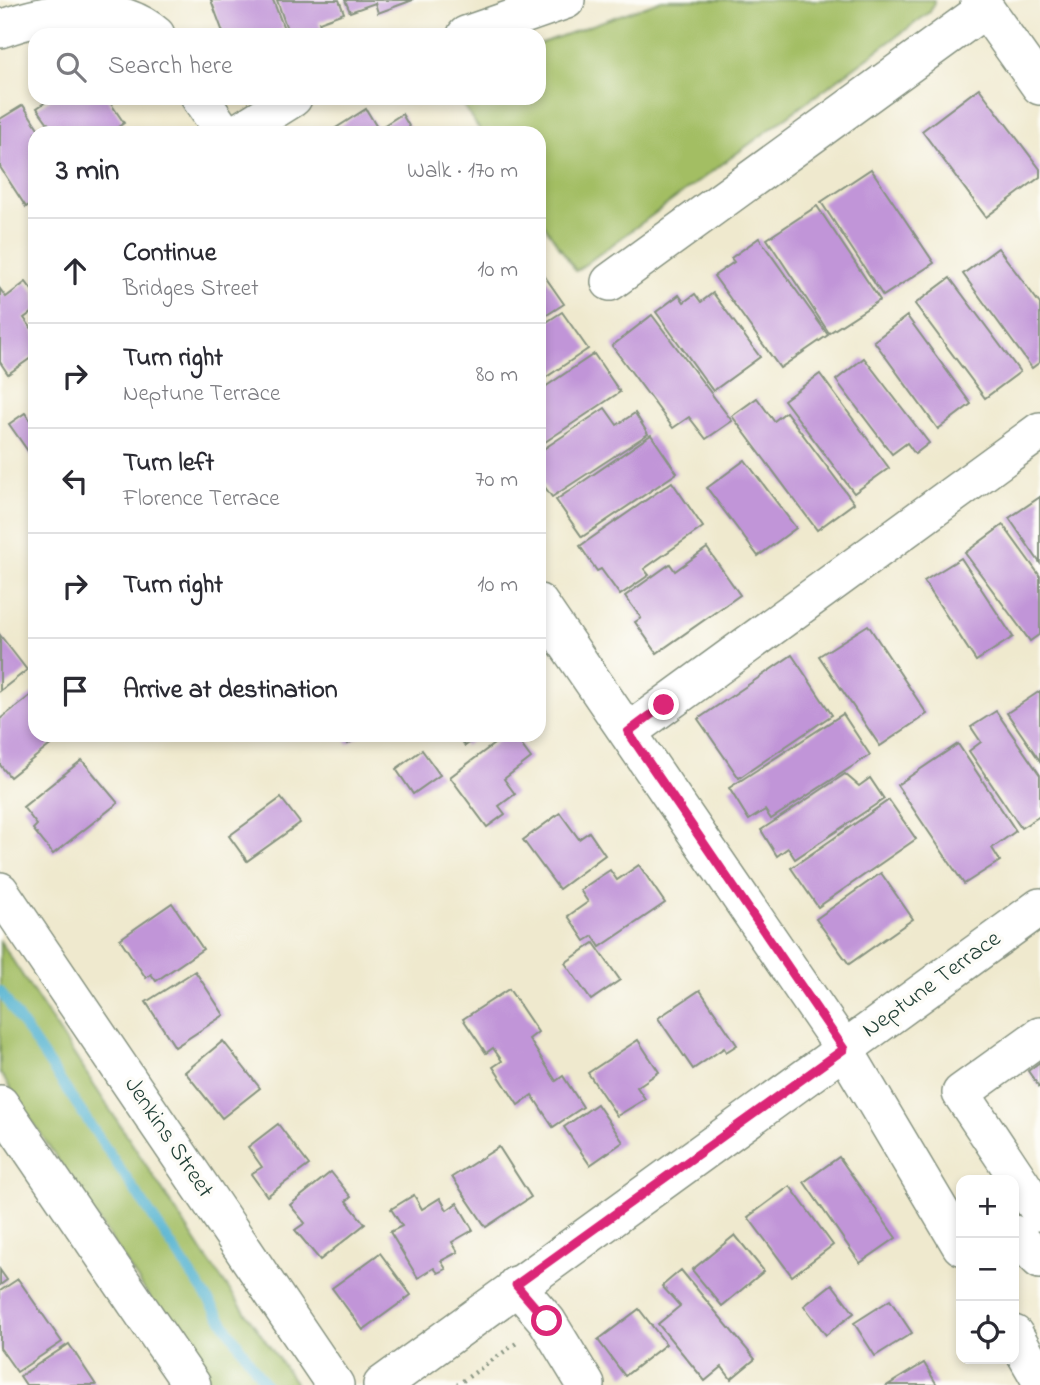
<!DOCTYPE html>
<html lang="en">
<head>
<meta charset="utf-8">
<style>
  :root { --surface:#fff; --page:#f2f2f3; --text:#2b2b33; --muted:#7c7c81; --line:#e1e1e2 }
  body { margin:0; font-family:"Indie Flower",sans-serif; background:var(--page); color:var(--text) }
  .controls { position:absolute; right:21px; bottom:21px; display:grid; overflow:hidden; border-radius:14px; box-shadow:0 4px 10px #0003 }
  .controls button { width:63px; height:63px; display:grid; place-items:center; padding:0; border:0; border-bottom:2px solid var(--line); background:var(--surface); color:var(--text); font:35px sans-serif }
  .stop { position:absolute; width:21px; height:21px; margin:-16px; border:5px solid #db2777; border-radius:50%; background:#fff }
  .stop.end { background:#db2777; border-color:#fff; box-shadow:0 2px 7px #0008 }
  .list { margin:0; padding:0; list-style:none }
  h2 { display:flex; justify-content:space-between; align-items:center; height:91px; margin:0; padding:0 28px; font-size:30px }
  h2 small { font-size:23px; font-weight:400; color:var(--muted) }
  .list li { display:grid; grid-template-columns:46px 1fr auto; gap:21px; align-items:center; box-sizing:border-box; height:105px; padding:0 28px; border-top:2px solid var(--line) }
  .list b { display:block; font-size:26px; white-space:nowrap }
  .list p { margin:0; font-size:23px; white-space:nowrap; color:var(--muted) }
  .list em { font-size:23px; font-style:normal; color:var(--muted) }
  .icon { flex:none; width:38px; height:38px; fill:none; stroke:currentColor; stroke-width:2; stroke-linecap:round; stroke-linejoin:round }
  .map { position:relative; flex:none; width:1040px; height:1385px; overflow:hidden }
  .search { position:absolute; background:var(--surface); box-shadow:0 4px 10px #0003; left:28px; top:28px; width:518px; height:77px; display:flex; align-items:center; gap:18px; box-sizing:border-box; padding:0 24px; border-radius:21px; color:var(--muted); font-size:26px }
  .panel { position:absolute; background:var(--surface); box-shadow:0 4px 10px #0003; left:28px; top:126px; width:518px; height:616px; border-radius:21px }
  .map>svg:first-child { display:block }
  .green { fill:#a3be64; stroke:#617e4c; stroke-width:2 }
  .lines { fill:none; stroke-linecap:round; stroke-linejoin:round }
  .stream { stroke:#52b2d0; stroke-width:10 }
  .building { fill:#c195d8 }
  .minor-casing { stroke:#879381; stroke-width:40 }
  .path { stroke:#879381; stroke-width:4.5; stroke-dasharray:2 5; stroke-linecap:butt }
  .minor { stroke:#fff; stroke-width:37 }
  .route { stroke:#db2777; stroke-width:9 }
  .labels { text-anchor:middle; dominant-baseline:central; stroke-width:7; stroke-linejoin:round; paint-order:stroke }
  .street-label { font-size:24px; fill:#1f3d34; stroke:#fdfcf7 }
</style>
</head>
<body>
<div class="map">
<svg width="1040" height="1385" viewBox="0 0 1040 1385">
  <rect width="100%" height="100%" fill="#fdfcf7"/>
  <filter id="ink" filterUnits="userSpaceOnUse"><feTurbulence type="fractalNoise" baseFrequency=".0143" numOctaves="2"/><feDisplacementMap in="SourceGraphic" scale="14" xChannelSelector="R" yChannelSelector="G"/><feConvolveMatrix kernelMatrix="1 2 1 2 8 2 1 2 1" color-interpolation-filters="sRGB"/></filter>
  <filter id="wash" filterUnits="userSpaceOnUse"><feTurbulence type="fractalNoise" baseFrequency=".00686" numOctaves="4" result="noise"/><feDisplacementMap in="SourceGraphic" scale="28" xChannelSelector="R" yChannelSelector="G"/><feGaussianBlur stdDeviation="1.57" result="paint"/><feColorMatrix in="noise" values="0 0 0 0 0 0 0 0 0 0 0 0 0 0 0 0 0 1.4 0 .05"/><feComposite in="paint" operator="in"/></filter>
  <g filter="url(#wash)">
    <rect width="100%" height="100%" fill="#efe9ce"/>
    <g class="green">
      <path d="M662,0H935L930,12L576,271L539,217V133H482L458,98H539V44Z"/>
      <path d="M0,941L204,1254L297,1385H208L0,1073Z"/>
    </g>
    <g class="lines">
      <path class="stream" d="M0,991L266,1385"/>
    </g>
    <g id="blocks">
      <g class="building">
        <path d="M211,0H273L284,29L268,35H224Z"/>
        <path d="M277,0H339L344,13L319,22L322,32L289,35Z"/>
        <path d="M345,0H413L378,13L375,3L350,12Z"/>
        <path d="M979,88L1040,169V177L986,217L922,131Z"/>
        <path d="M52,98H107L124,123L109,133H55L37,108Z"/>
        <path d="M23,105L41,133H35V201L26,207L0,167V119Z"/>
        <path d="M366,109L378,129L402,114L413,133H328Z"/>
        <path d="M871,169L934,263L883,296L821,202Z"/>
        <path d="M817,206L880,300L829,333L767,239Z"/>
        <path d="M759,238L828,335L780,368L714,276L734,262L731,258Z"/>
        <path d="M998,248L1040,304V362L1032,368L963,274Z"/>
        <path d="M539,268L564,304L539,320Z"/>
        <path d="M950,278L1020,372L985,398L915,304Z"/>
        <path d="M26,282L35,294V310L24,318L35,333V355L8,374L0,362V289L6,297Z"/>
        <path d="M713,293L760,357L713,391L656,312L679,295L684,302L695,294L701,302Z"/>
        <path d="M562,312L588,349L539,382V327Z"/>
        <path d="M652,315L732,421L706,439L689,417L673,428L612,346Z"/>
        <path d="M907,316L971,404L938,429L874,341Z"/>
        <path d="M594,354L620,392L539,446V391Z"/>
        <path d="M864,358L929,443L915,454L907,443L892,454L836,380Z"/>
        <path d="M820,374L889,468L854,493L784,400Z"/>
        <path d="M757,398L774,421L786,412L854,503L817,530L732,416Z"/>
        <path d="M605,408L617,425L635,413L648,434L552,497L539,479V452Z"/>
        <path d="M25,413L35,427V461L9,424Z"/>
        <path d="M651,435L677,473L582,537L556,500Z"/>
        <path d="M745,460L796,528L758,556L707,488Z"/>
        <path d="M672,482L703,527L644,569L649,575L620,595L601,569L597,571L580,546Z"/>
        <path d="M1040,497V563L1009,518Z"/>
        <path d="M1003,525L1040,576V634L1030,641L965,553Z"/>
        <path d="M707,548L740,595L657,653L635,622L641,618L625,596L670,564L675,571Z"/>
        <path d="M961,558L1013,637L976,661L924,581Z"/>
        <path d="M868,625L927,714L880,746L819,656Z"/>
        <path d="M0,635L27,670L0,691Z"/>
        <path d="M792,655L832,715L739,778L698,719Z"/>
        <path d="M1040,691V761L1007,713Z"/>
        <path d="M35,692V735H63L10,777L0,765V719Z"/>
        <path d="M996,711L1040,775V816L1021,828L969,751L981,742L971,727Z"/>
        <path d="M843,714L870,755L771,819L765,810L749,820L729,788Z"/>
        <path d="M342,735H361L348,744Z"/>
        <path d="M458,735H480L465,746Z"/>
        <path d="M506,735H514L531,758L504,779L515,794L499,806L505,814L487,827L450,777Z"/>
        <path d="M958,744L1016,831L992,848L1000,861L964,884L897,785Z"/>
        <path d="M422,750L440,775L413,794L396,769Z"/>
        <path d="M82,760L118,803L53,854L33,829L37,825L23,807Z"/>
        <path d="M845,774L859,786L870,778L884,799L795,859L788,848L777,856L761,830Z"/>
        <path d="M281,798L300,823L247,861L229,836Z"/>
        <path d="M889,800L916,839L818,907L791,868Z"/>
        <path d="M560,813L579,839L589,832L605,855L559,889L523,840Z"/>
        <path d="M639,865L665,903L600,947L593,936L585,941L568,916L588,902L580,890L610,870L617,880Z"/>
        <path d="M881,873L913,919L849,964L816,919Z"/>
        <path d="M172,903L203,949L156,981L151,974L146,978L120,939Z"/>
        <path d="M594,943L620,980L591,1000L565,963Z"/>
        <path d="M195,971L224,1015L175,1047L146,1002Z"/>
        <path d="M509,989L538,1032L529,1039L556,1081L563,1076L583,1107L553,1127L532,1095L518,1105L493,1067L502,1061L493,1048L486,1053L463,1019Z"/>
        <path d="M700,990L737,1045L726,1052L724,1048L693,1069L658,1018Z"/>
        <path d="M638,1040L659,1072L637,1087L645,1099L617,1116L588,1073Z"/>
        <path d="M223,1041L260,1088L222,1118L185,1072Z"/>
        <path d="M1040,1062V1088L1028,1071Z"/>
        <path d="M597,1104L623,1142L590,1165L564,1127Z"/>
        <path d="M278,1124L309,1165L267,1196L251,1174L262,1167L248,1147Z"/>
        <path d="M499,1147L531,1197L486,1227L452,1177Z"/>
        <path d="M839,1157L896,1238L860,1263L804,1182Z"/>
        <path d="M331,1172L351,1197L346,1201L365,1224L320,1260L295,1230L305,1223L290,1205Z"/>
        <path d="M790,1186L833,1245L792,1276L748,1217Z"/>
        <path d="M414,1195L422,1209L440,1198L447,1210L457,1203L473,1230L452,1242L458,1252L441,1261L446,1269L438,1273L434,1268L418,1278L390,1232L402,1226L391,1209Z"/>
        <path d="M735,1235L764,1271L722,1306L692,1270Z"/>
        <path d="M380,1253L411,1295L363,1330L332,1288Z"/>
        <path d="M0,1270L7,1280L0,1285Z"/>
        <path d="M681,1270L755,1359L731,1379L722,1367L705,1381L658,1324L680,1306L662,1286Z"/>
        <path d="M18,1279L62,1342L17,1372L0,1348V1291Z"/>
        <path d="M832,1284L854,1313L826,1335L804,1306Z"/>
        <path d="M890,1300L912,1333L875,1356L854,1323Z"/>
        <path d="M639,1309L666,1344L625,1376L598,1340Z"/>
        <path d="M69,1344L96,1385H26L20,1376Z"/>
        <path d="M924,1363L937,1385H888Z"/>
      </g>
    </g>
  </g>
  <g filter="url(#ink)">
    <use href="#blocks" fill-opacity="0" stroke="#879381" stroke-width="2"/>
    <g class="lines">
      <defs>
        <g id="minor">
          <path d="M979,0L1040,86"/>
          <path d="M0,29C53,10 116,0 156,35"/>
          <path d="M466,35L566,0"/>
          <path d="M200,98L224,133"/>
          <path d="M237,133L293,98"/>
          <path d="M610,282L985,9"/>
          <path d="M539,603L844,1049L961,1246"/>
          <path d="M628,732L1040,431"/>
          <path d="M0,891L335,1385"/>
          <path d="M1040,1036L961,1093L1040,1212"/>
          <path d="M0,1104L192,1385"/>
          <path d="M1014,1234L1040,1260"/>
          <path d="M516,1285L547,1321L586,1385"/>
          <path d="M1014,1334L1040,1379"/>
          <path d="M382,1385L1040,907"/>
        </g>
      </defs>
      <use href="#minor" class="minor-casing"/>
      <path class="path" d="M457,1385L518,1342"/>
      <use href="#minor" class="minor"/>
    </g>
  </g>
  <g class="lines" filter="url(#ink)">
    <path class="route" d="M547,1321L516,1285L844,1049L628,732L664,705"/>
  </g>
  <g class="labels">
    <g class="street-label">
      <text transform="translate(932 985) rotate(-36)">Neptune Terrace</text>
      <text transform="translate(168 1138) rotate(56)">Jenkins Street</text>
    </g>
  </g>
</svg>
<div class="controls">
<button>+</button>
<button>−</button>
<button><svg class="icon" aria-label="locate" viewBox="0 0 24 24"><circle cx="12" cy="12" r="6"/><path d="M12 2v4M12 18v4M2 12h4M18 12h4"/></svg></button>
</div>
<div class="stop" style="left:547px;top:1321px"></div>
<div class="stop end" style="left:664px;top:705px"></div>
<div class="search"><svg class="icon" aria-label="search" viewBox="0 0 24 24"><circle cx="10" cy="10" r="6"/><path d="M15 15l6 6"/></svg>Search here</div>
<section class="panel">
<h2>3 min<small>Walk · 170 m</small></h2>
<ul class="list">
<li><svg class="icon" aria-label="ahead" viewBox="0 0 24 24"><path d="M12 20V5M6 11l6-6 6 6"/></svg><div><b>Continue</b><p>Bridges Street</p></div><em>10 m</em></li>
<li><svg class="icon" aria-label="right" viewBox="0 0 24 24"><path d="M7 20v-9h11M14 6l5 5-5 5"/></svg><div><b>Turn right</b><p>Neptune Terrace</p></div><em>80 m</em></li>
<li><svg class="icon" aria-label="left" viewBox="0 0 24 24"><path d="M17 20v-9H6M10 6l-5 5 5 5"/></svg><div><b>Turn left</b><p>Florence Terrace</p></div><em>70 m</em></li>
<li><svg class="icon" aria-label="right" viewBox="0 0 24 24"><path d="M7 20v-9h11M14 6l5 5-5 5"/></svg><div><b>Turn right</b></div><em>10 m</em></li>
<li><svg class="icon" aria-label="arrive" viewBox="0 0 24 24"><path d="M6 21V4h12l-3 4 3 4H6"/></svg><div><b>Arrive at destination</b></div></li>
</ul>
</section>
</div>
</body>
</html>
